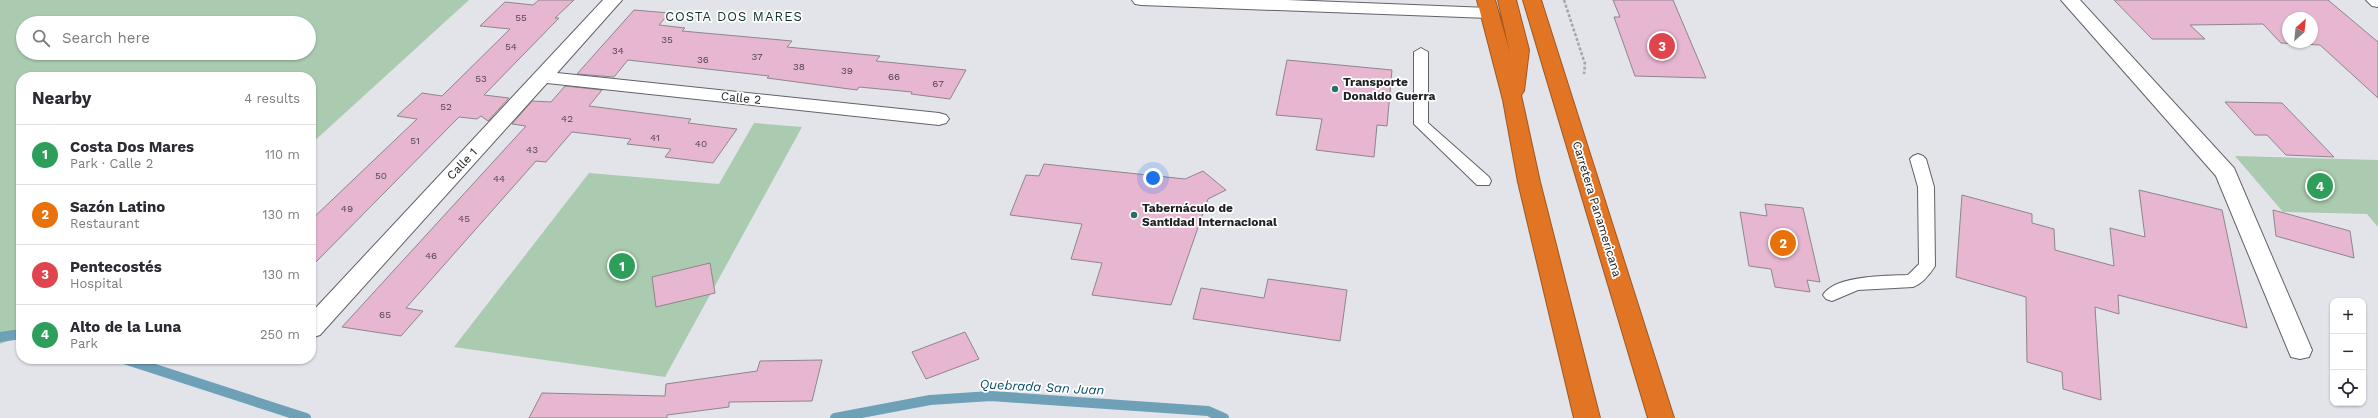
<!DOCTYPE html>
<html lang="en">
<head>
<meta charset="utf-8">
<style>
  :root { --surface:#fff; --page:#f7f7f7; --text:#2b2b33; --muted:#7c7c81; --line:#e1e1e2; --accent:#7c3aed }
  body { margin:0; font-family:"Work Sans",sans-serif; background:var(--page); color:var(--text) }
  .controls { position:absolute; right:12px; bottom:12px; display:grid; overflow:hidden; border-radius:8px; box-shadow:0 1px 3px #0004 }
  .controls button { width:36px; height:36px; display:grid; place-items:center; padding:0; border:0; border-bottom:1px solid var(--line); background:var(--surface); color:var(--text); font:20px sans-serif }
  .compass { position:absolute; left:2282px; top:12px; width:36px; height:36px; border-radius:50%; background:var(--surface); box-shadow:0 1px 3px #0004; rotate:27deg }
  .you { position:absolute; left:1153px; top:178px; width:14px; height:14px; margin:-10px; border:3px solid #fff; border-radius:50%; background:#1a73e8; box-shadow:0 0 0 6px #1a73e833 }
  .badge { display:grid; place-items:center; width:26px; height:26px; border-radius:50%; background:var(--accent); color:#fff; font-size:13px; font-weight:700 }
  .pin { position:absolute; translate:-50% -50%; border:2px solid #fff; box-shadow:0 1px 4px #0006 }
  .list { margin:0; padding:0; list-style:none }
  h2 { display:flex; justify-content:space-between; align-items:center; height:52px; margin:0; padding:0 16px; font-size:17px }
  h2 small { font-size:13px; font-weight:400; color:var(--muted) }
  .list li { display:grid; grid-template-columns:26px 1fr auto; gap:12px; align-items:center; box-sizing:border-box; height:60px; padding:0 16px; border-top:1px solid var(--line) }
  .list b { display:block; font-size:15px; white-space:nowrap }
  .list p { margin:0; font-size:13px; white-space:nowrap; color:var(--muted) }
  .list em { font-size:13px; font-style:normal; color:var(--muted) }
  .icon { flex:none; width:22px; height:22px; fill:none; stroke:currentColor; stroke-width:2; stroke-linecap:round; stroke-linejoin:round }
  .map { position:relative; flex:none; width:2378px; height:418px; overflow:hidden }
  .search { position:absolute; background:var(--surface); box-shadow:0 1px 3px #0004; left:16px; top:16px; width:300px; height:44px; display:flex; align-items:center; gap:10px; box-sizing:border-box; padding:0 14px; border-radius:22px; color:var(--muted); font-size:15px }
  .panel { position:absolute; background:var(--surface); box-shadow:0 1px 3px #0004; left:16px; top:72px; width:300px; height:292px; border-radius:16px }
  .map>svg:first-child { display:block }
  .green { fill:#aacbaf; fill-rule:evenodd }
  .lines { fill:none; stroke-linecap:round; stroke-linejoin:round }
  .stream { stroke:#6ea0b8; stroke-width:10 }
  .building { fill:#e7b7d1; stroke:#8d868a; fill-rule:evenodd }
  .lane-casing { stroke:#616369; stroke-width:2 }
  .street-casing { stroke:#616369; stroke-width:2 }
  .highway-casing { stroke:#9e5823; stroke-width:2 }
  .path { stroke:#a4a6ab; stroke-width:2.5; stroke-dasharray:3 2; stroke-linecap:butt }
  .lane { fill:#fff; fill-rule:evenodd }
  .street { fill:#fff; fill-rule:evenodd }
  .highway { fill:#e27523; fill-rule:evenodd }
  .poi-dot { fill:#2a6f61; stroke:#fff; stroke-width:1.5 }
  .labels { text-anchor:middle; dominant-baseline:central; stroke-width:3.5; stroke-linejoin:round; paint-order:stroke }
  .number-label { font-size:10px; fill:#52464e }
  .poi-label { font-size:12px; font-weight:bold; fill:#202123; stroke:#fff; text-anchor:start }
  .street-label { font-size:12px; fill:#202123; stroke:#fff }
  .neighbourhood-label { font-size:13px; letter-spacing:1px; fill:#10312a; stroke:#fff }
  .water-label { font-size:13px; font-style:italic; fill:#074d67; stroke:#fff }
</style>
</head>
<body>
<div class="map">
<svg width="2378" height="418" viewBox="0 0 2378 418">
  <rect width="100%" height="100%" fill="#e2e4ea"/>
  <g class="green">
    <path d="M0,0H469L311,144V77H21V336L0,344ZM23,23H309V53H23Z"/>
    <path d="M754,123L802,127L665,377L454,347L589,173L719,184Z"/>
    <path d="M2235,156L2378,160V227L2367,214L2283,212Z"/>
  </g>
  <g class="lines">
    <g class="stream">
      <path d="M0,337L21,334"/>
      <path d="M124,359L306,418"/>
      <path d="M835,418L930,400L991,396L1208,411L1224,418"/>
    </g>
  </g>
  <g class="building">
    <path d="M539,0H574L555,18H559L484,95L509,98L488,121L481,116L477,119L459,117L311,267V220L417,119L397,116L422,93L442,96L510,29L480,26L505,2L533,5Z"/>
    <path d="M1613,0H1673L1706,78L1635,76L1614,17H1620Z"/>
    <path d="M2114,0H2328L2378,42V98L2320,45L2281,43L2263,24L2190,25L2205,39H2152ZM2288,18H2312V42H2288Z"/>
    <path d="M634,10L669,13L659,25L685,28L682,31L792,41L787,47L880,56L876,61L966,70L950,99L911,94L912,92L859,87L857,90L767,78L769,76L628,60L614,77L577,74Z"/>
    <path d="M1287,60L1392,70L1387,126L1377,125L1374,157L1316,150L1322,119L1276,115Z"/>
    <path d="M565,86L602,90L589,106L691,119L688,123L737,129L713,163L665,157L671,149L627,144L631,139L572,132L546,162L536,161L406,308L423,311L401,336L342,327L526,126L512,124L532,101L551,102Z"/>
    <path d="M2225,102L2282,103L2334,157L2286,155L2267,135H2255Z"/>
    <path d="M1044,164L1185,179L1203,171L1226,190L1208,199L1171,305L1092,295L1102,263L1071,259L1082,224L1010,215L1026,175L1039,176Z"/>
    <path d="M2139,190L2222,210L2247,328L2118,295L2119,314L2095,307L2101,400L2063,389L2062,372L2027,362L2026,297L1956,277L1962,195L2032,214V223L2054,229L2055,250L2114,266L2110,228L2145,237Z"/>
    <path d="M1765,204L1803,208L1820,282L1807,280L1810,292L1775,287L1771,269L1749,266L1740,212L1767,216Z"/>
    <path d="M2273,210L2350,231L2354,258L2276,236Z"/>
    <path d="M710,263L715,293L656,307L652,277Z"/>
    <path d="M1268,279L1347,290L1340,341L1193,319L1201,288L1264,298Z"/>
    <path d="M965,332L979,359L926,379L912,352Z"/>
    <path d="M822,360L812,401L729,402V407L667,415V418H529L542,393L665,396L666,384L757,371L760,361Z"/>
  </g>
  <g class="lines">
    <defs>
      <g id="lane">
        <path d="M1421,48L1428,52V123L1489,177L1491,181L1489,185H1477L1414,124V52Z"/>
        <path d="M1918,154L1923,156L1926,159L1934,187L1935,266C1930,274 1922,284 1913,287L1858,290L1832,301L1826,299L1823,295C1835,275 1887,276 1908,275L1919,264L1918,187L1910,159L1913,156Z"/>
      </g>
      <g id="street">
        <path d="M603,0H622L557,73L939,113L946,115L949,119L946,123L939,125L547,83L320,335L311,338V313Z"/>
        <path d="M1132,0H1287L1489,8L1495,9L1498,13L1495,17L1489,18L1141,5L1135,4Z"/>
        <path d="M2061,0H2080L2234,168L2312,350L2309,357L2300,359L2291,357L2288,350L2216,176Z"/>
        <path d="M2366,0H2378V7L2372,6Z"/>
      </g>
      <g id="highway">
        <path d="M1477,0H1495L1510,53L1498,0H1516L1529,50L1524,91L1521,95L1540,182L1600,418H1574L1518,182L1503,100Z"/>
        <path d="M1523,0H1541L1674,418H1648Z"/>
      </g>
    </defs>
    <use href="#lane" class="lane-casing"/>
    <use href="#street" class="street-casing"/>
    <use href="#highway" class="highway-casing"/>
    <path class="path" d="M1564,0L1585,64L1584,74"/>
    <use href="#lane" class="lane"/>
    <use href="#street" class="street"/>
    <use href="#highway" class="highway"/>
  </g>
  <g class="poi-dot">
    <circle cx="1335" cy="89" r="4"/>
    <circle cx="1134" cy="215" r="4"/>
  </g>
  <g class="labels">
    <g class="number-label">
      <text x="521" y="17">55</text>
      <text x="667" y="39">35</text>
      <text x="511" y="46">54</text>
      <text x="618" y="50">34</text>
      <text x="757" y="56">37</text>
      <text x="703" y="59">36</text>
      <text x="799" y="66">38</text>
      <text x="847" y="70">39</text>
      <text x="894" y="76">66</text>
      <text x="481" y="78">53</text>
      <text x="938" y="83">67</text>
      <text x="446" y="106">52</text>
      <text x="567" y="118">42</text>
      <text x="655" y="137">41</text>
      <text x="415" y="140">51</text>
      <text x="701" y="143">40</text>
      <text x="532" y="149">43</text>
      <text x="381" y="175">50</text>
      <text x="499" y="178">44</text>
      <text x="347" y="208">49</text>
      <text x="464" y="218">45</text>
      <text x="431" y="255">46</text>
      <text x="385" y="314">65</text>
    </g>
    <g class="poi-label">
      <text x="1343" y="82">Transporte<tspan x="1343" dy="14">Donaldo Guerra</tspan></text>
      <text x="1142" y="208">Tabernáculo de<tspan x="1142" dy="14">Santidad Internacional</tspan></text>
    </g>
    <g class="street-label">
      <text transform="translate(741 98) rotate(6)">Calle 2</text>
      <text transform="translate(462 164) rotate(-47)">Calle 1</text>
      <text transform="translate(1597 209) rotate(73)">Carretera Panamericana</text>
    </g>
    <g class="neighbourhood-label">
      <text x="734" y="16">COSTA DOS MARES</text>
    </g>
    <g class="water-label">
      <text transform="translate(1042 387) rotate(3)">Quebrada San Juan</text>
    </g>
  </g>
</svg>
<div class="controls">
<button>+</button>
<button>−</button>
<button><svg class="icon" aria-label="locate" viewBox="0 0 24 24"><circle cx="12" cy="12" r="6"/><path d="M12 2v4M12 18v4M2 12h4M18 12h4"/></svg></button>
</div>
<svg class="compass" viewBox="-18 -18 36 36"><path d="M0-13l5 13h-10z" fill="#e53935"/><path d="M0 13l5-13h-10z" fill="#7c7c81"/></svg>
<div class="you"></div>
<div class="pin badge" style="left:622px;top:266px;background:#2e9e5b">1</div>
<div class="pin badge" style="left:1783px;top:243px;background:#e8710a">2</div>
<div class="pin badge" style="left:1662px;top:46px;background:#e0444e">3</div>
<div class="pin badge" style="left:2320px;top:186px;background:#2e9e5b">4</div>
<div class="search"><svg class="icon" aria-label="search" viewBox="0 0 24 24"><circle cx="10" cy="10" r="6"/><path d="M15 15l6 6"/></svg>Search here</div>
<section class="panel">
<h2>Nearby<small>4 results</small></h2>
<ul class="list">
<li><span class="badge" style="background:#2e9e5b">1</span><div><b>Costa Dos Mares</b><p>Park · Calle 2</p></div><em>110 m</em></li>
<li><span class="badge" style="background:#e8710a">2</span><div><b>Sazón Latino</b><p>Restaurant</p></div><em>130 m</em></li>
<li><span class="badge" style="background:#e0444e">3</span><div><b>Pentecostés</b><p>Hospital</p></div><em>130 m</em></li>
<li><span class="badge" style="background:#2e9e5b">4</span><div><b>Alto de la Luna</b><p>Park</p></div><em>250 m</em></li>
</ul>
</section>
</div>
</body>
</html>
